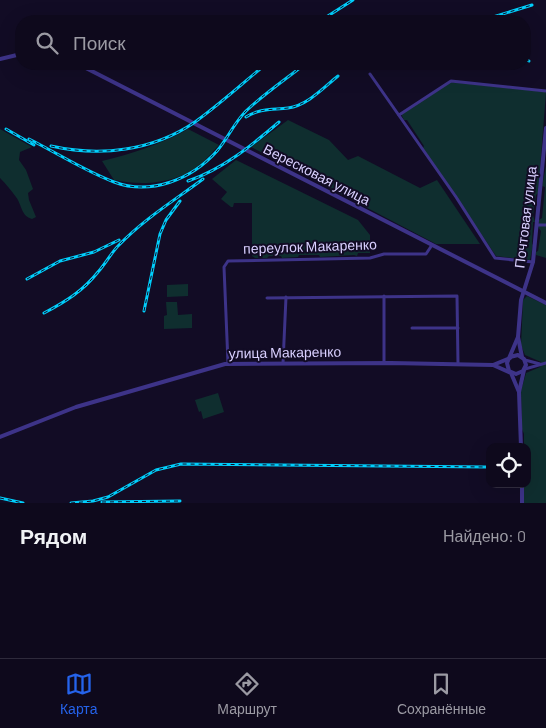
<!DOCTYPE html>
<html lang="ru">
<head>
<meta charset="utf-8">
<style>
  :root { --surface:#0e091c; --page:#1c1729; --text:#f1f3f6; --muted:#9b9aa3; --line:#2e2a3b; --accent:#2563eb }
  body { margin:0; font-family:Barlow,sans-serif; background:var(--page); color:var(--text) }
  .controls { position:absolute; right:15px; bottom:15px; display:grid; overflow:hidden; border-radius:10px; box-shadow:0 5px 20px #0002 }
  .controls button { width:45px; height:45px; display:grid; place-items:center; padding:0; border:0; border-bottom:1px solid var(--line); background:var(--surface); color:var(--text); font:25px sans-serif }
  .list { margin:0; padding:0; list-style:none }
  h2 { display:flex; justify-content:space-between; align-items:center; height:65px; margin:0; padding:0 20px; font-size:21px }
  h2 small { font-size:16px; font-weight:400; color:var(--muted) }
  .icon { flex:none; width:28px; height:28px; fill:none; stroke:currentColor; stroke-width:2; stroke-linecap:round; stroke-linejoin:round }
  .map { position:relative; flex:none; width:546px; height:503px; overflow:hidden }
  .search { position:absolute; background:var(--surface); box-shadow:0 5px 20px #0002; left:15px; right:15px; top:15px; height:55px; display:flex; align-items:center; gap:12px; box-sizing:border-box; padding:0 18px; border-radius:20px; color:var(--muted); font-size:19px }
  .sheet { height:155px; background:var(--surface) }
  nav { display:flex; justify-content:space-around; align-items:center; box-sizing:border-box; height:70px; border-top:1px solid var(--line); background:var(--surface); font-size:14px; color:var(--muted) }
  nav a { display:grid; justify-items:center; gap:2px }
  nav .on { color:var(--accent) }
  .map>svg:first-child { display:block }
  .green { fill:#0f2e2f }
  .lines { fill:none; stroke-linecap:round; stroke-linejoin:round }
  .minor { stroke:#3d3388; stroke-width:3 }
  .tertiary { stroke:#3d3388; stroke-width:4 }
  .rail-casing { stroke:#00cefb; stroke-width:3 }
  .rail { stroke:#120c25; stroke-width:1; stroke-dasharray:4; stroke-linecap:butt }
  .labels { text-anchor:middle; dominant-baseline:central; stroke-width:4; stroke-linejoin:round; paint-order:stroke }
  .street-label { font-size:14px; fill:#d9d0ff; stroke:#120c25 }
</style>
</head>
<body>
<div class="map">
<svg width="546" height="503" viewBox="0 0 546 503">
  <rect width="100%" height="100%" fill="#120c25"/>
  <g class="green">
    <path d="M451,82L545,92L546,93L538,193L536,195L533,215L535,222H533L532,244L533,245L530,260L496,256L423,148L424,146L407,120H404L402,116V114Z"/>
    <path d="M288,120L329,140L348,160L358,156L420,188L437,180L480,244H436L251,147Z"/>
    <path d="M0,129L32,147L20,152L19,160L26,170L33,189L28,193L29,200L36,217L32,219C21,216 22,205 16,197C11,190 6,184 0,178Z"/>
    <path d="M188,129L219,145C215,149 212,153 208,157C184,183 147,187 114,180L102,161C131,154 162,144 188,129Z"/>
    <path d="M236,160L358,220L370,235V253H358L357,256L354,255L320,257L319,255H299L298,257L282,258L281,256H269L267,258H255L252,256V203H234L233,207H231L221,199L227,192L212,179Z"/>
    <path d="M546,166V258L536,255V252L538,251L541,231L538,227L539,220L542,218L545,187L542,186Z"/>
    <path d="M188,284V296L167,297V285Z"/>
    <path d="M527,296L546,305V503H523V484H527V447H524V434L522,429L521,391L526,373L540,367L541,362L525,355L521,345L523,300Z"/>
    <path d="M166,302H177L178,315L192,314V328L164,329V316L167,315Z"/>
    <path d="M218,393L224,412L203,419L201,411L199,412L195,400Z"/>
  </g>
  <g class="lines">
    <g class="minor">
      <path d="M370,74L456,197L495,258L533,262"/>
      <path d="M399,115L451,81L546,91"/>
      <path d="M537,225H546"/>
      <path d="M267,298L457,296L458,364"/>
      <path d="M412,328H458"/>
      <path d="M525,360L540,364"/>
      <path d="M228,363L224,267L228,261L370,258L384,254H426L432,245"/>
      <path d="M283,363L286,297"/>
      <path d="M384,363V296"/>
      <path d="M525,369L546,363"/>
    </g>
    <g class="tertiary">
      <path d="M0,59L21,54"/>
      <path d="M78,64L546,303"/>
      <path d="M518,337L522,357"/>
      <path d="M510,357L518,355L524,359L526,365L523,371L516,374L509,371L507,363L518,337L521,300L533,262L546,128"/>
      <path d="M493,365L511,373L519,392L521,447"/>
      <path d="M519,392L524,370"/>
      <path d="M0,437L76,407L225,364L391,363L493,365L510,358"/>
      <path d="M522,503V484"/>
    </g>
    <defs>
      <g id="rail">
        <path d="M320,21L353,0"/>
        <path d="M480,21L532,5"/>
        <path d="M525,59L529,61"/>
        <path d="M246,117C260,108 273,110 288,108C308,105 323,88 338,76"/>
        <path d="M6,129L34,145"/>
        <path d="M29,139C57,153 85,171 114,182C151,196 192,179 217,151C228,138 234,123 246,111C264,94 286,79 305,64"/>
        <path d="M51,146C100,157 153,151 195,122C220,104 243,83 266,64"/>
        <path d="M188,181C223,169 251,146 279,122"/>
        <path d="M27,279L60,261L94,252L119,240"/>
        <path d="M144,311L160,234L166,220L180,201"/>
        <path d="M44,313C65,302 83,291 98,272C106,263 111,253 119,245C144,219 175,200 203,179"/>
        <path d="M0,498L23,503"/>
        <path d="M102,502L180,501"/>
        <path d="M71,503L93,501L108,497L156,470L181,464L487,467"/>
      </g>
    </defs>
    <use href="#rail" class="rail-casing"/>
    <use href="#rail" class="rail"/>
  </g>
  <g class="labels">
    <g class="street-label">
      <text transform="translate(317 174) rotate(27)">Вересковая улица</text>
      <text transform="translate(525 217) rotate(-83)">Почтовая улица</text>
      <text transform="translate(310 246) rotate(-2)">переулок Макаренко</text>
      <text transform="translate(285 352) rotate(-1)">улица Макаренко</text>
    </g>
  </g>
</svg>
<div class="controls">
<button><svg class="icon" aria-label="locate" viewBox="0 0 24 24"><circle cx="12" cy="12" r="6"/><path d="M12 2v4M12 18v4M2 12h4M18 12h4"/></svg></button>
</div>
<div class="search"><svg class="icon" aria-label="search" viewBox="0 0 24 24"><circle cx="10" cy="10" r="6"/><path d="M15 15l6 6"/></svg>Поиск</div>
</div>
<section class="sheet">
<h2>Рядом<small>Найдено: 0</small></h2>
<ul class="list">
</ul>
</section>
<nav>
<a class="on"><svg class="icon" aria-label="map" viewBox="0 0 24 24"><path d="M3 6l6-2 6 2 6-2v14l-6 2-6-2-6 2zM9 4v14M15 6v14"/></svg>Карта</a>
<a><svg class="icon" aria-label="directions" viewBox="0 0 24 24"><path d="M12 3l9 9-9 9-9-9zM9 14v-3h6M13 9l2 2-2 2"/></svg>Маршрут</a>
<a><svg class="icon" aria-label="saved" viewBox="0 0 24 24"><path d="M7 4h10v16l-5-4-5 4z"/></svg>Сохранённые</a>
</nav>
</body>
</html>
